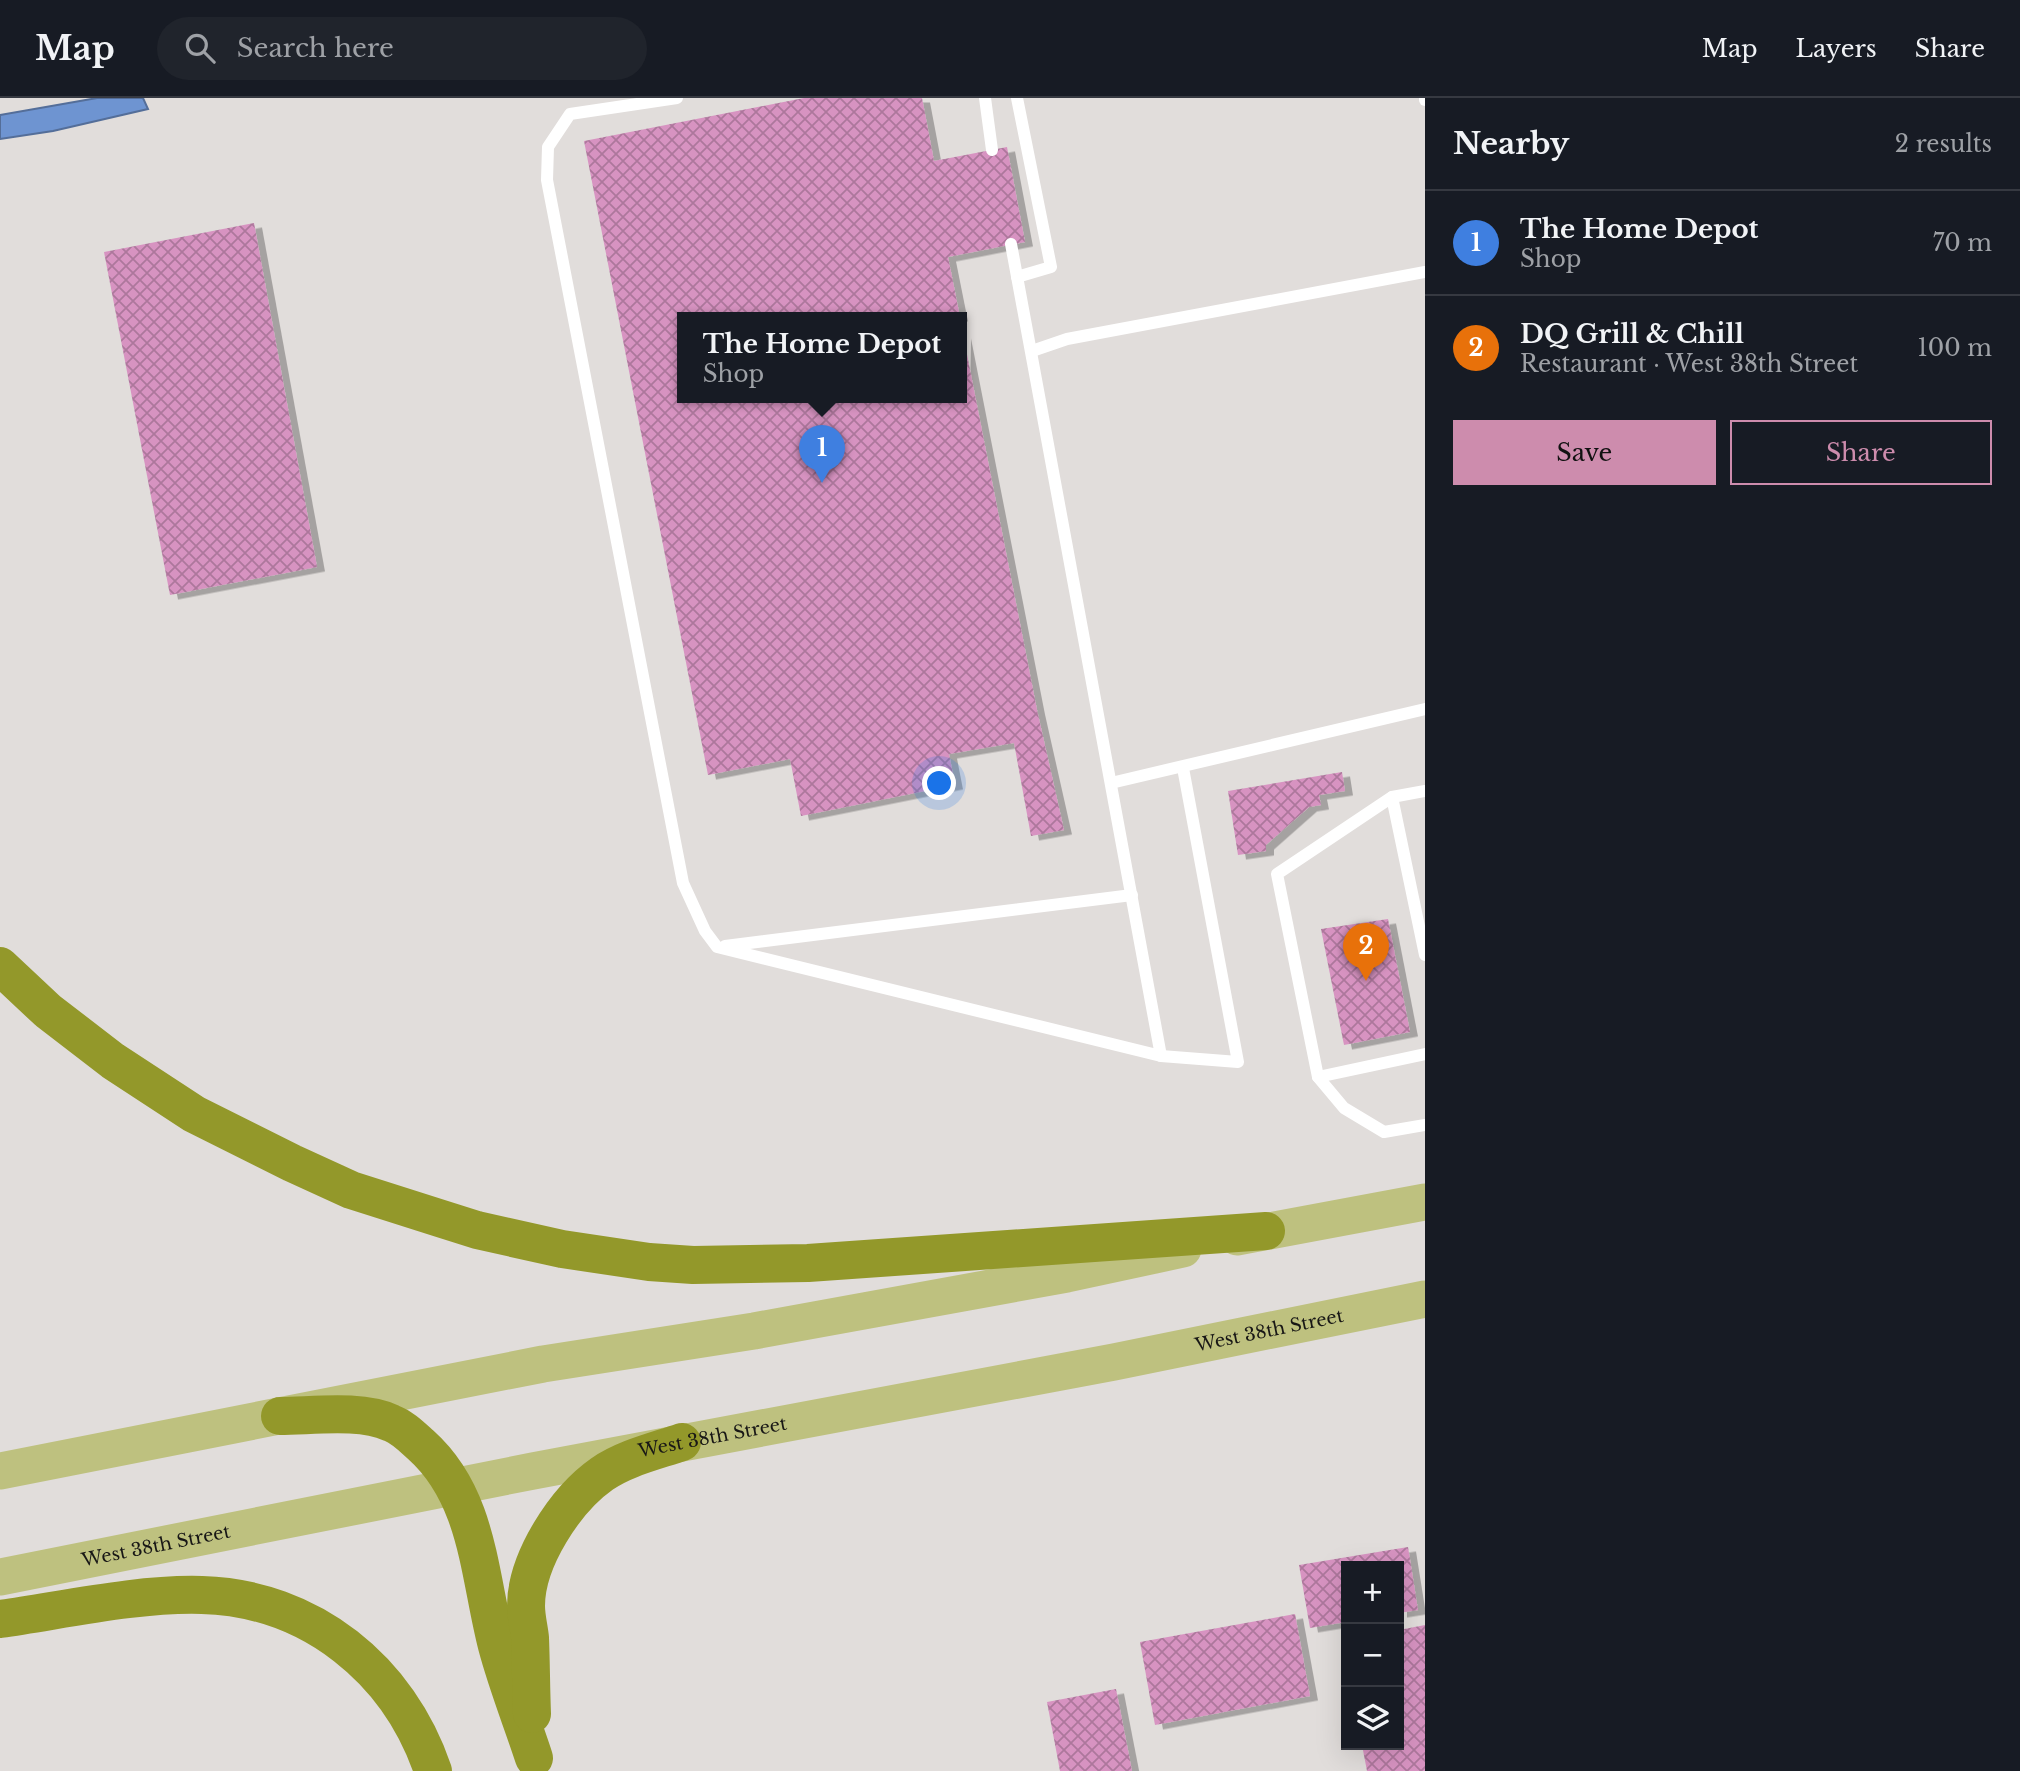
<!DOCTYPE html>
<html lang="en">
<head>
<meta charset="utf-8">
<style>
  :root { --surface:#171b24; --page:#20242c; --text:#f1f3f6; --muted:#9ea1a6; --line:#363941; --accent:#cd8cad }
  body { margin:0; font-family:"Libre Baskerville",serif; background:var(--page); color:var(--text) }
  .controls { position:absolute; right:21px; bottom:21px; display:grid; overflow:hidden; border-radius:0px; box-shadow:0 7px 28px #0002 }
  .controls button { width:63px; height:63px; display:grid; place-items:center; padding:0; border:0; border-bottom:2px solid var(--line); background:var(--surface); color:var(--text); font:35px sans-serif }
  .you { position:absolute; left:940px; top:686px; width:24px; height:24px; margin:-18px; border:5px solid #fff; border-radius:50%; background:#1a73e8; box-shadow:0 0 0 10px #1a73e833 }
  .badge { display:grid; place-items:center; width:46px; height:46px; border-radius:50%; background:var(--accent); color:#fff; font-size:23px; font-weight:700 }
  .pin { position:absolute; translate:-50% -58px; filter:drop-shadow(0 2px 4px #0008) }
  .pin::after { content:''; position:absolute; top:37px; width:24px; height:21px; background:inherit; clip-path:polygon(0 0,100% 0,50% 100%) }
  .popup { position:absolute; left:677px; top:214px; width:290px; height:91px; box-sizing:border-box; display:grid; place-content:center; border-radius:0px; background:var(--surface); filter:drop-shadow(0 2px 5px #0005); font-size:23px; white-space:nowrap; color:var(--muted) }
  .popup b { font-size:26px; color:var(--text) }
  .popup::after { content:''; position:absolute; left:50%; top:100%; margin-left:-14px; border:14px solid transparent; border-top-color:var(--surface) }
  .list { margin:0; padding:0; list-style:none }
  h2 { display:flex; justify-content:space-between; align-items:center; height:91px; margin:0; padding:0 28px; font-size:30px }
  h2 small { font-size:23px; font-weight:400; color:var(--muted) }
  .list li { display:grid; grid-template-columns:46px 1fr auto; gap:21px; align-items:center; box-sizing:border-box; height:105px; padding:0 28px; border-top:2px solid var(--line) }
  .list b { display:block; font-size:26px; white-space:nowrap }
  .list p { margin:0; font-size:23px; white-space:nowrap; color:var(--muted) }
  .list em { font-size:23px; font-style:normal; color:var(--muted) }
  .actions { display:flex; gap:14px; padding:21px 28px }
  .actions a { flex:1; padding:16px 0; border:2px solid var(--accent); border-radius:0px; text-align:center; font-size:24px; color:var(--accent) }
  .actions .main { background:var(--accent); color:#111 }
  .icon { flex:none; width:38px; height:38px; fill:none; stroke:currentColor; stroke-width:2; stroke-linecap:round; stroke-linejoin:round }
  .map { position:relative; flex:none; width:1425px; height:1673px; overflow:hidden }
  header { display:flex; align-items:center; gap:42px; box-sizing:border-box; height:98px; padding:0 35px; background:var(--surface); border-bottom:2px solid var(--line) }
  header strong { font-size:33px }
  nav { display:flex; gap:38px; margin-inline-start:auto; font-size:24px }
  .search { width:490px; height:63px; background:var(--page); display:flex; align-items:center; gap:18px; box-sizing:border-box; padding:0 24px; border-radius:38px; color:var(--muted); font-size:26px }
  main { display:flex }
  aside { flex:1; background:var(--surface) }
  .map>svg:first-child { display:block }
  .water { fill:#6e94d1; stroke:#546e99; stroke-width:2 }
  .building { fill:url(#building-cross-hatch); filter:url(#shadow) }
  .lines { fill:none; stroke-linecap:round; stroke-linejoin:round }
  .lane { stroke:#fff; stroke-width:12 }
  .primary { stroke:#bec17f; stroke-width:37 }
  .highway { stroke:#93982a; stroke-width:38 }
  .labels { text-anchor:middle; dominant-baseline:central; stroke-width:6; stroke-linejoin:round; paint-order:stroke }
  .street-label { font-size:18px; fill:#181716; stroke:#e1dddb }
</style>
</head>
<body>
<header>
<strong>Map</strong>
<div class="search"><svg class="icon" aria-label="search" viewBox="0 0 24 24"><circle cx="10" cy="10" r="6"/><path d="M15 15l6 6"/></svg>Search here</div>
<nav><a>Map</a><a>Layers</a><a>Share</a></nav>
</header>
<main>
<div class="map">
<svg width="1425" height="1673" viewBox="0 0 1425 1673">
  <defs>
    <pattern id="building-cross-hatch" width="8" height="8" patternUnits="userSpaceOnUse" patternTransform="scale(1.75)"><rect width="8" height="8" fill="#d793c1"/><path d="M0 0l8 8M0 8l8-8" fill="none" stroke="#ad779c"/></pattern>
    <filter id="shadow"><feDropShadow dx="8" dy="4.5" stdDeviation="0" flood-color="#0004"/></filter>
  </defs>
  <rect width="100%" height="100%" fill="#e1dddb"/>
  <path class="water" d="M97,0H143L148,11L53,33L0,41V17Z"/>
  <g class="building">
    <path d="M804,0H922L934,63L1007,49L1025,144L948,159L960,219H682V299H962L963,236L1037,612L1064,732L1031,738L1014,645L949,656L955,687L801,718L790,661L708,677L584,43Z"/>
    <path d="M254,125L317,469L170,497L104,154Z"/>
    <path d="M1342,674L1345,693L1319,697L1321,707L1309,709L1266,747V753L1238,757L1228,693Z"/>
    <path d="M1388,821L1410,934L1344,947L1321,831Z"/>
    <path d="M1408,1449L1418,1512L1399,1515V1468H1346V1524L1310,1530L1299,1467Z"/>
    <path d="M1295,1516L1310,1598L1155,1627L1140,1544Z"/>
    <path d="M1425,1527V1673H1367L1362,1647H1399V1532Z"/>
    <path d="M1116,1591L1132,1673H1060L1047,1604Z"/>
  </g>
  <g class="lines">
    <g class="lane">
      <path d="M677,0L570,16L548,49L547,82L683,785L705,833L717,849L1161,958L1011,146"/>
      <path d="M985,0L992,52"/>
      <path d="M1017,0L1051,169L1017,179"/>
      <path d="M1425,0V2"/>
      <path d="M1032,253L1067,241L1425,174"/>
      <path d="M1111,685L1425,611"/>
      <path d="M1425,693L1392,699L1277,776L1318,979L1344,1010L1384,1034L1425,1027"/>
      <path d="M1392,699L1425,857"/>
      <path d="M725,848L1132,797"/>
      <path d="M1161,958L1238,964L1183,670"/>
      <path d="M1318,979L1425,956"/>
    </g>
    <g class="primary">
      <path d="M1237,1139L1425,1104"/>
      <path d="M0,1373L543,1266L754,1233L1067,1176L1183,1151"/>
      <path id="s1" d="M0,1479L533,1373L1114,1264L1425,1201"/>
    </g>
    <g class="highway">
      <path d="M0,868L48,913L113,963L194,1016L292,1065L351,1092L439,1120L477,1132L562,1151L649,1164L693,1167L808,1165L1266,1133"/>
      <path d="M280,1318C312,1318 361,1311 391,1325C402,1329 412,1339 421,1347C479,1399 479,1479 497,1548C507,1586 522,1623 534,1660"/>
      <path d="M0,1521C63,1512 139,1495 202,1497C311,1500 399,1572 433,1673"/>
      <path d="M532,1616C531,1591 531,1565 530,1540C529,1530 526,1519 526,1508C526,1462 565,1402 602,1376C625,1360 656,1353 682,1344"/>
    </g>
  </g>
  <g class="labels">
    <g class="street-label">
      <text stroke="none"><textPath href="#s1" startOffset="1293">West 38th Street</textPath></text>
      <text stroke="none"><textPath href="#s1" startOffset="726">West 38th Street</textPath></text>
      <text stroke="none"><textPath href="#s1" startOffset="159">West 38th Street</textPath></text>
    </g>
  </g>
</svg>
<div class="controls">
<button>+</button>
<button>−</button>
<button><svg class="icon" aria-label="layers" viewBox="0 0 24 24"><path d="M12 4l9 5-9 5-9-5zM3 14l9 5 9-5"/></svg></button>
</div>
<div class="you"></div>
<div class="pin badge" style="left:822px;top:385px;background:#3f7fe0">1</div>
<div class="popup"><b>The Home Depot</b>Shop</div>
<div class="pin badge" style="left:1366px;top:883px;background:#e8710a">2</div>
</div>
<aside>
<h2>Nearby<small>2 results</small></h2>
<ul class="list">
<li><span class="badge" style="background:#3f7fe0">1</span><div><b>The Home Depot</b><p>Shop</p></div><em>70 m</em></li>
<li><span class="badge" style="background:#e8710a">2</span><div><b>DQ Grill &amp; Chill</b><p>Restaurant · West 38th Street</p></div><em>100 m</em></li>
</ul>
<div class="actions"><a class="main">Save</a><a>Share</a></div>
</aside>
</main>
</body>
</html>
